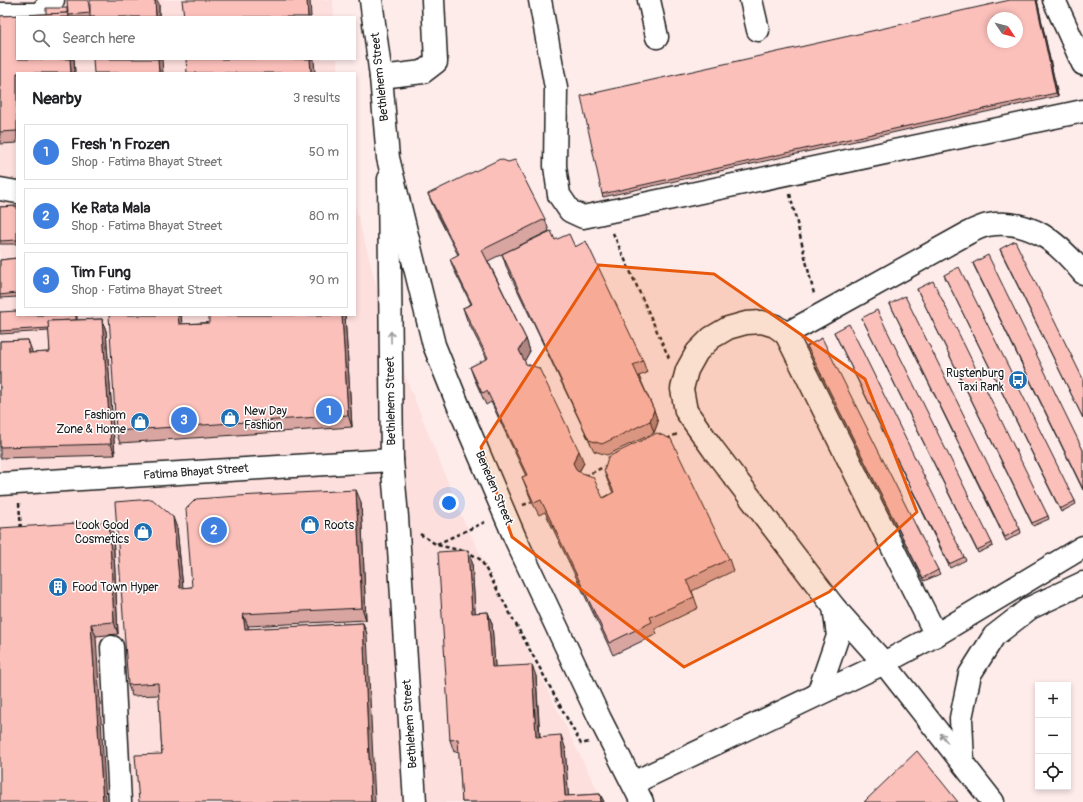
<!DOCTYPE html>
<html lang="en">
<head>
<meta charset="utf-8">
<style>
  :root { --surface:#fff; --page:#f6f6f6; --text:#202124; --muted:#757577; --line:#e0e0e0; --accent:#b45309 }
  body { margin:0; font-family:Pangolin,sans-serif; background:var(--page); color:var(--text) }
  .controls { position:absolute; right:12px; bottom:12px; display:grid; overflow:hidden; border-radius:0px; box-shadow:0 2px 6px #0003 }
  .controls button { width:36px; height:36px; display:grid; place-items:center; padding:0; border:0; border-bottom:1px solid var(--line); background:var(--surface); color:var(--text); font:20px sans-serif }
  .compass { position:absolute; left:987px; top:12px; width:36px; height:36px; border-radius:50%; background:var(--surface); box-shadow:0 2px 6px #0003; rotate:125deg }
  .you { position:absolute; left:449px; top:503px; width:14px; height:14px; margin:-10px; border:3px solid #fff; border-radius:50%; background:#1a73e8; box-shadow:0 0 0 6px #1a73e833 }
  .badge { display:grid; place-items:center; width:26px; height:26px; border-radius:50%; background:var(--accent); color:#fff; font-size:13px; font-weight:700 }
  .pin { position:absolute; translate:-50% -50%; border:2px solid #fff; box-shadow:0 1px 4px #0006 }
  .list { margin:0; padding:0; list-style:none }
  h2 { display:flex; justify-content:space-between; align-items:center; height:52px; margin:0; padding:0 16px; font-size:17px }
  h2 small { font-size:13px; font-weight:400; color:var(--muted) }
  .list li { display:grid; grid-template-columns:26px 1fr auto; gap:12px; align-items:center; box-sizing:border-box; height:56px; margin:0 8px 8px; padding:0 8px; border:1px solid var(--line); border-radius:0px }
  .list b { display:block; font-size:15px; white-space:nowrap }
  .list p { margin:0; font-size:13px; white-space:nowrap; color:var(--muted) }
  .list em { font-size:13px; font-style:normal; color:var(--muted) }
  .icon { flex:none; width:22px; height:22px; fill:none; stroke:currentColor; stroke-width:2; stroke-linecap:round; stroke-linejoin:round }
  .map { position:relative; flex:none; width:1083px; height:802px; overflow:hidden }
  .search { position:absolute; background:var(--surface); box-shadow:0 2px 6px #0003; left:16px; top:16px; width:340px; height:44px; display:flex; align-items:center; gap:10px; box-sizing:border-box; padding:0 14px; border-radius:0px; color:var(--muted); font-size:15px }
  .panel { position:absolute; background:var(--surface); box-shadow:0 2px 6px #0003; left:16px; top:72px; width:340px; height:244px; border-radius:0px }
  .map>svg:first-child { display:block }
  .built { fill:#fddfdd }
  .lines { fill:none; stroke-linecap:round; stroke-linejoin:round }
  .minor-casing { stroke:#1c1c1c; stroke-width:25 }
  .major-casing { stroke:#1c1c1c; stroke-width:25 }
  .path { stroke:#1c1c1c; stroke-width:2.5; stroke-dasharray:4 3; stroke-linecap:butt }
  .minor { stroke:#fff; stroke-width:22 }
  .major { stroke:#fff; stroke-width:22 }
  .wall { fill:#d9a5a1; stroke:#1c1c1c }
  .shaded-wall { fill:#b08683; stroke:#1c1c1c }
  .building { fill:#fcc0bb; stroke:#1c1c1c; fill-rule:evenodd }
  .oneway { stroke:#999 }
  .marked { fill:#e8590c; fill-opacity:0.2; stroke:#e8590c; stroke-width:3; stroke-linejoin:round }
  .labels { text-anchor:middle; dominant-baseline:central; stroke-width:3; stroke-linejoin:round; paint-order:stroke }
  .street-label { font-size:12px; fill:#1c1c1c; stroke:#fff }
  .poi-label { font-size:12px; fill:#1c1c1c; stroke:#fff; text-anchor:end }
</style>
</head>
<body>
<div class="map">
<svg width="1083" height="802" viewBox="0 0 1083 802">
  <rect width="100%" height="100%" fill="#feeceb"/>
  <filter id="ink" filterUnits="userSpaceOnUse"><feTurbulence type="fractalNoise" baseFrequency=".025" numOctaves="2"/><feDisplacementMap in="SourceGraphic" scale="8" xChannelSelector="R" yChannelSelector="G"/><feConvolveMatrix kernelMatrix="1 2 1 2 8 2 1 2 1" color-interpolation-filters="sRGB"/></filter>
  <g filter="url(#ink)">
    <path class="built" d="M0,0H333L334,17H17V59H337L338,73H17V315H355V205L390,338L461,515L603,802H0Z"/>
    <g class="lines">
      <defs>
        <g id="minor">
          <path d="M540,0L556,88L555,166L559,195L570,211L583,217L1083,111"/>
          <path d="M649,0L657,37"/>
          <path d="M751,0L758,30"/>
          <path d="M1054,0L1083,64"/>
          <path d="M0,14H39L53,0"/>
          <path d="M381,77L423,72L436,62L433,0"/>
          <path d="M389,179L392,460L397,517L415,802"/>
          <path d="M0,189L17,192"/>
          <path d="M786,334L775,326L762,322L746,323L728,328L711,338L697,352L687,370L682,389L686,411L713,449L834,607L884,663L993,802"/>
          <path d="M0,484L392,460"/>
          <path d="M936,635L786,334L968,233C974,230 982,226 988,225C1030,218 1059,243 1083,273"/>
          <path d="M112,647L120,802"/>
          <path d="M818,694L838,636L834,607"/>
          <path d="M963,763L961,718L970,674L994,636L1030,608L1083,583"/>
          <path d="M633,783L884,663L936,635L1083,547"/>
        </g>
        <path id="major" d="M371,0L381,77L388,158L434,345L461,412L515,538L600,719L642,802"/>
      </defs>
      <use href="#minor" class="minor-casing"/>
      <use href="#major" class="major-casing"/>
      <g class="path">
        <path d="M790,194L814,294"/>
        <path d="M613,233L669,358"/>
        <path d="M667,439L677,434"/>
        <path d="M585,476L608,465"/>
        <path d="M19,503L21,530"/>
        <path d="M523,505L532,502"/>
        <path d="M420,534L437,545L468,552L481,560L581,744L589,742"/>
        <path d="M437,544L485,522"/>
      </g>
      <use href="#minor" class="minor"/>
      <use href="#major" class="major"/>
    </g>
    <g class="wall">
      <path d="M1037,0L1058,96L603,197L602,194Z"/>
      <path d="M159,4V17H17L74,59L75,73H17V143L0,144V16L46,14L68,11Z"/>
      <path d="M428,194L545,219L549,231L488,261L526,339L530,351L524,361L526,364L584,463L579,472L603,498L613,493L608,482L604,471L729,559L733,571L692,591L698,608L655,629L657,634L613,655L545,512L539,515L532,502L522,477L526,476L491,402L486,405L474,378L470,367L487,359L467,320L463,308L471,304L454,270L450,259L458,255L433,206Z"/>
      <path d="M17,206V244H0V207Z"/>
      <path d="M555,240L575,247L643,361L647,373L639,376L654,410L658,422L654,433L607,455L594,451L506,266L502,254Z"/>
      <path d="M1000,249L1083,379V418L1001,252Z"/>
      <path d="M17,258V297L0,298V260Z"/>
      <path d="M973,263L1083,450V490L974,266Z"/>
      <path d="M944,275L1075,501L1076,504L1061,512Z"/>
      <path d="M917,289L1048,516L1049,519L1033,526Z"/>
      <path d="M890,304L1020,529L1021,533L1006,541Z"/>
      <path d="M0,312L17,315H77V320L102,319L106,331L115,455L0,458V341L28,340L32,353L50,352L49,331L0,334Z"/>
      <path d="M181,315L182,324L345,315L352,427L120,443L116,431Z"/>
      <path d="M862,318L992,543L993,546L978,553Z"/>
      <path d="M834,332L964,557L966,560L950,568Z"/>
      <path d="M807,346L938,570L940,574L924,581Z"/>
      <path d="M361,502L366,620L248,626V629L363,623L367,634L162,754L159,695L132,696L128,685L177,528L183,588L192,587Z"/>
      <path d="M109,521L113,533L118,634L96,636L0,802Z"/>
      <path d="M472,562L475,613L488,612L492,624L495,667L536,676L540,736L565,747L568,796L600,794L604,802H462L459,751L454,752L450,740Z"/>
    </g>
    <g class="shaded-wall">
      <path d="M155,0H157L159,4V17H156Z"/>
      <path d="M307,0H310L311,17H308Z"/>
      <path d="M1036,0H1037L1058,96L1056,93Z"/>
      <path d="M70,59H74L75,73H71Z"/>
      <path d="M158,59H162L163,73H159Z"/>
      <path d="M310,59H314L315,73H311Z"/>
      <path d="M178,315H181L183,336L179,324Z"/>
      <path d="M342,315H345L352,427L348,415Z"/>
      <path d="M102,319L106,331L115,455L111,444Z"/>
      <path d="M526,339L530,351L524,362L519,350Z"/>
      <path d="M28,340L32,351L33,365L29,353Z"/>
      <path d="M654,410L658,422L654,433L650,421Z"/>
      <path d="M579,451L584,463L577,475L573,463Z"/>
      <path d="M356,490L361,502L366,620L362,608Z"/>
      <path d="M173,517L177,528L184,600L180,588Z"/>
      <path d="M109,521L113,533L118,634L114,622Z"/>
      <path d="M468,550L472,562L476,625L472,613Z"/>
      <path d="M488,612L492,624L496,679L492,667Z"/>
      <path d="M243,614L248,626L249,641L245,629Z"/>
      <path d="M363,623L367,634L375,802H371Z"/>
      <path d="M91,624L96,636L106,802H103Z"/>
      <path d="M532,665L536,676L540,748L536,737Z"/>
      <path d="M561,735L565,747L569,802L565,796Z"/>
      <path d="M600,794L604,802H601Z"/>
    </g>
    <g class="building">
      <path d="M67,0H88L90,13L69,15L68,13Z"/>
      <path d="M90,0H155L156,17H90Z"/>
      <path d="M182,0H307L308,17H184Z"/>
      <path d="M1010,0H1036L1056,93L602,194L581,96ZM993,18H1017V42H993Z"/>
      <path d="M46,8H67V13L46,14Z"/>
      <path d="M68,13L69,17H17V59H70L71,73H17V131L0,132V16Z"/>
      <path d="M93,59H158L159,73H94Z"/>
      <path d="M186,59H310L311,73H187Z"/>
      <path d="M500,159L508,162L515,160L545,219L482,250L526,339L519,350L526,364L539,368L579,451L573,463L577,471L593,477L603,498L614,492L604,471L608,457L657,433L671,439L729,559L686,580L694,597L650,617L652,622L609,643L541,500L534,503L522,477L527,475L487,391L482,393L470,367L488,358L463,308L472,304L450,259L459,254L428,194Z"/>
      <path d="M17,206V240L0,241V207Z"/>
      <path d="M551,231L555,240L569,234L575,247L586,241L643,361L633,365L654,410L650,421L602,444L589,440L502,254Z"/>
      <path d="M1015,241L1083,379V418L1000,249Z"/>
      <path d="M988,255L1083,450V489L973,263Z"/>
      <path d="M17,258V293L0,295V260Z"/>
      <path d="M959,267L1075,501L1060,509L944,275Z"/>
      <path d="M933,281L1048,516L1032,523L917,289Z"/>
      <path d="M905,296L1020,529L1005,537L890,304Z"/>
      <path d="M877,310L992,543L977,550L862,318Z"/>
      <path d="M17,311V315H76V320L48,321L49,328L0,331V312Z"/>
      <path d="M109,315H178L179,324L209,323V315H342L348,415L116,431Z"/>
      <path d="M102,319L111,444L0,447V341L28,340L29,353L50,352L48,321Z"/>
      <path d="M849,324L964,557L949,564L834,332Z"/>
      <path d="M822,338L938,570L923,578L807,346Z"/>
      <path d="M356,490L362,608L243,614L245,629L363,623L371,802H139L135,755L162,754L158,683L128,685L115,502L152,499L173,517L180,588L192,587L186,509L196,499L238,496Z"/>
      <path d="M109,521L114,622L91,624L103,802H0V528Z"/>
      <path d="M468,550L472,613L488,612L492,667L532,665L536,737L561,735L565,796L600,794L601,802H462L458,739L450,740L438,552Z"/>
      <path d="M917,751L958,802H864Z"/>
    </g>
    <defs><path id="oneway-shaft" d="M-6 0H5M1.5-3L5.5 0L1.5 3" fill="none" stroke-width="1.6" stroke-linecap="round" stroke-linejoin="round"/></defs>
    <g class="oneway">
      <use href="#oneway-shaft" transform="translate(391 337) rotate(-91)"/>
      <use href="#oneway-shaft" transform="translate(944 738) rotate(-128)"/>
    </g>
  </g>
  <path class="marked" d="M599,265L714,274L865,379L917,512L829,592L684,667L512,537L481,447Z"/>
  <defs>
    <symbol id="bus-disc" viewBox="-11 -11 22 22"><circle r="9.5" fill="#1f6fb2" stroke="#fff"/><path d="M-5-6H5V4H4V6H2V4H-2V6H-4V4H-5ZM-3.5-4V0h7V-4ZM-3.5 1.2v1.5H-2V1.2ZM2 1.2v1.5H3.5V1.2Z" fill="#fff"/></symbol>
    <symbol id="shop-disc" viewBox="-11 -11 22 22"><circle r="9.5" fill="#1f6fb2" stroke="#fff"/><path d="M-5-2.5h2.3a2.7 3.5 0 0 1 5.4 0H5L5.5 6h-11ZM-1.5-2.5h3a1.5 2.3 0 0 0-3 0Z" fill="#fff"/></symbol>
    <symbol id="building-disc" viewBox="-11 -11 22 22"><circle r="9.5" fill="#1f6fb2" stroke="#fff"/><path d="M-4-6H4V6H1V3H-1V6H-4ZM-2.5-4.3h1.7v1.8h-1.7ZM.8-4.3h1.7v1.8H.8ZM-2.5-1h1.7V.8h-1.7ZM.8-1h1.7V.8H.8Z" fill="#fff"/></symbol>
  </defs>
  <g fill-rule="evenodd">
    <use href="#bus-disc" x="1007" y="369" width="22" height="22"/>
    <use href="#shop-disc" x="219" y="407" width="22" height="22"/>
    <use href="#shop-disc" x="129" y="411" width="22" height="22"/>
    <use href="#shop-disc" x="299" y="514" width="22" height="22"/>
    <use href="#shop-disc" x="132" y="521" width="22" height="22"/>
    <use href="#building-disc" x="47" y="576" width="22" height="22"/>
  </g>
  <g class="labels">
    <g class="street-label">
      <text transform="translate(380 77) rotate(-96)">Bethlehem Street</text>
      <text transform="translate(391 401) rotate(-91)">Bethlehem Street</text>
      <text transform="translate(196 472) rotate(-4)">Fatima Bhayat Street</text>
      <text transform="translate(494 488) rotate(67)">Beneden Street</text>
      <text transform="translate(410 724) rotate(-94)">Bethlehem Street</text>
    </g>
    <g class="poi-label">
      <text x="1004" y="373">Rustenburg<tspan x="1004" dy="14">Taxi Rank</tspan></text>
      <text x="244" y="411" text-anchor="start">New Day<tspan x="244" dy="14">Fashion</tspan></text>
      <text x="126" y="415">Fashiom<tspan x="126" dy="14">Zone &amp; Home</tspan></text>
      <text x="129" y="525">Look Good<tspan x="129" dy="14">Cosmetics</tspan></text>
      <text x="324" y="525" text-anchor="start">Roots</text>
      <text x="72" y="587" text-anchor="start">Food Town Hyper</text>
    </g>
  </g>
</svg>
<div class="controls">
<button>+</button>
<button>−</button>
<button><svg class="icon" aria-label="locate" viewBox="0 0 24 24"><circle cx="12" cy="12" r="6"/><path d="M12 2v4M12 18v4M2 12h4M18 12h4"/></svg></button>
</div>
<svg class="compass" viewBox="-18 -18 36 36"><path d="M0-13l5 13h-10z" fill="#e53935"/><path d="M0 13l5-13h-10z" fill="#757577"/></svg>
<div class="you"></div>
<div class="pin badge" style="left:329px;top:411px;background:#3f7fe0">1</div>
<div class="pin badge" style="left:214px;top:530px;background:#3f7fe0">2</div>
<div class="pin badge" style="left:184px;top:420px;background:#3f7fe0">3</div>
<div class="search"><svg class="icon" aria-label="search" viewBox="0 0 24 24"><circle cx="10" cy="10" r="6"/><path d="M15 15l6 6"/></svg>Search here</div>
<section class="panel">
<h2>Nearby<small>3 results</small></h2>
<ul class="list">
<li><span class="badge" style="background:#3f7fe0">1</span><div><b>Fresh 'n Frozen</b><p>Shop · Fatima Bhayat Street</p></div><em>50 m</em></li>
<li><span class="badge" style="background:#3f7fe0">2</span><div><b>Ke Rata Mala</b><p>Shop · Fatima Bhayat Street</p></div><em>80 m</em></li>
<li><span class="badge" style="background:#3f7fe0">3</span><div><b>Tim Fung</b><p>Shop · Fatima Bhayat Street</p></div><em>90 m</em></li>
</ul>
</section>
</div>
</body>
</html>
